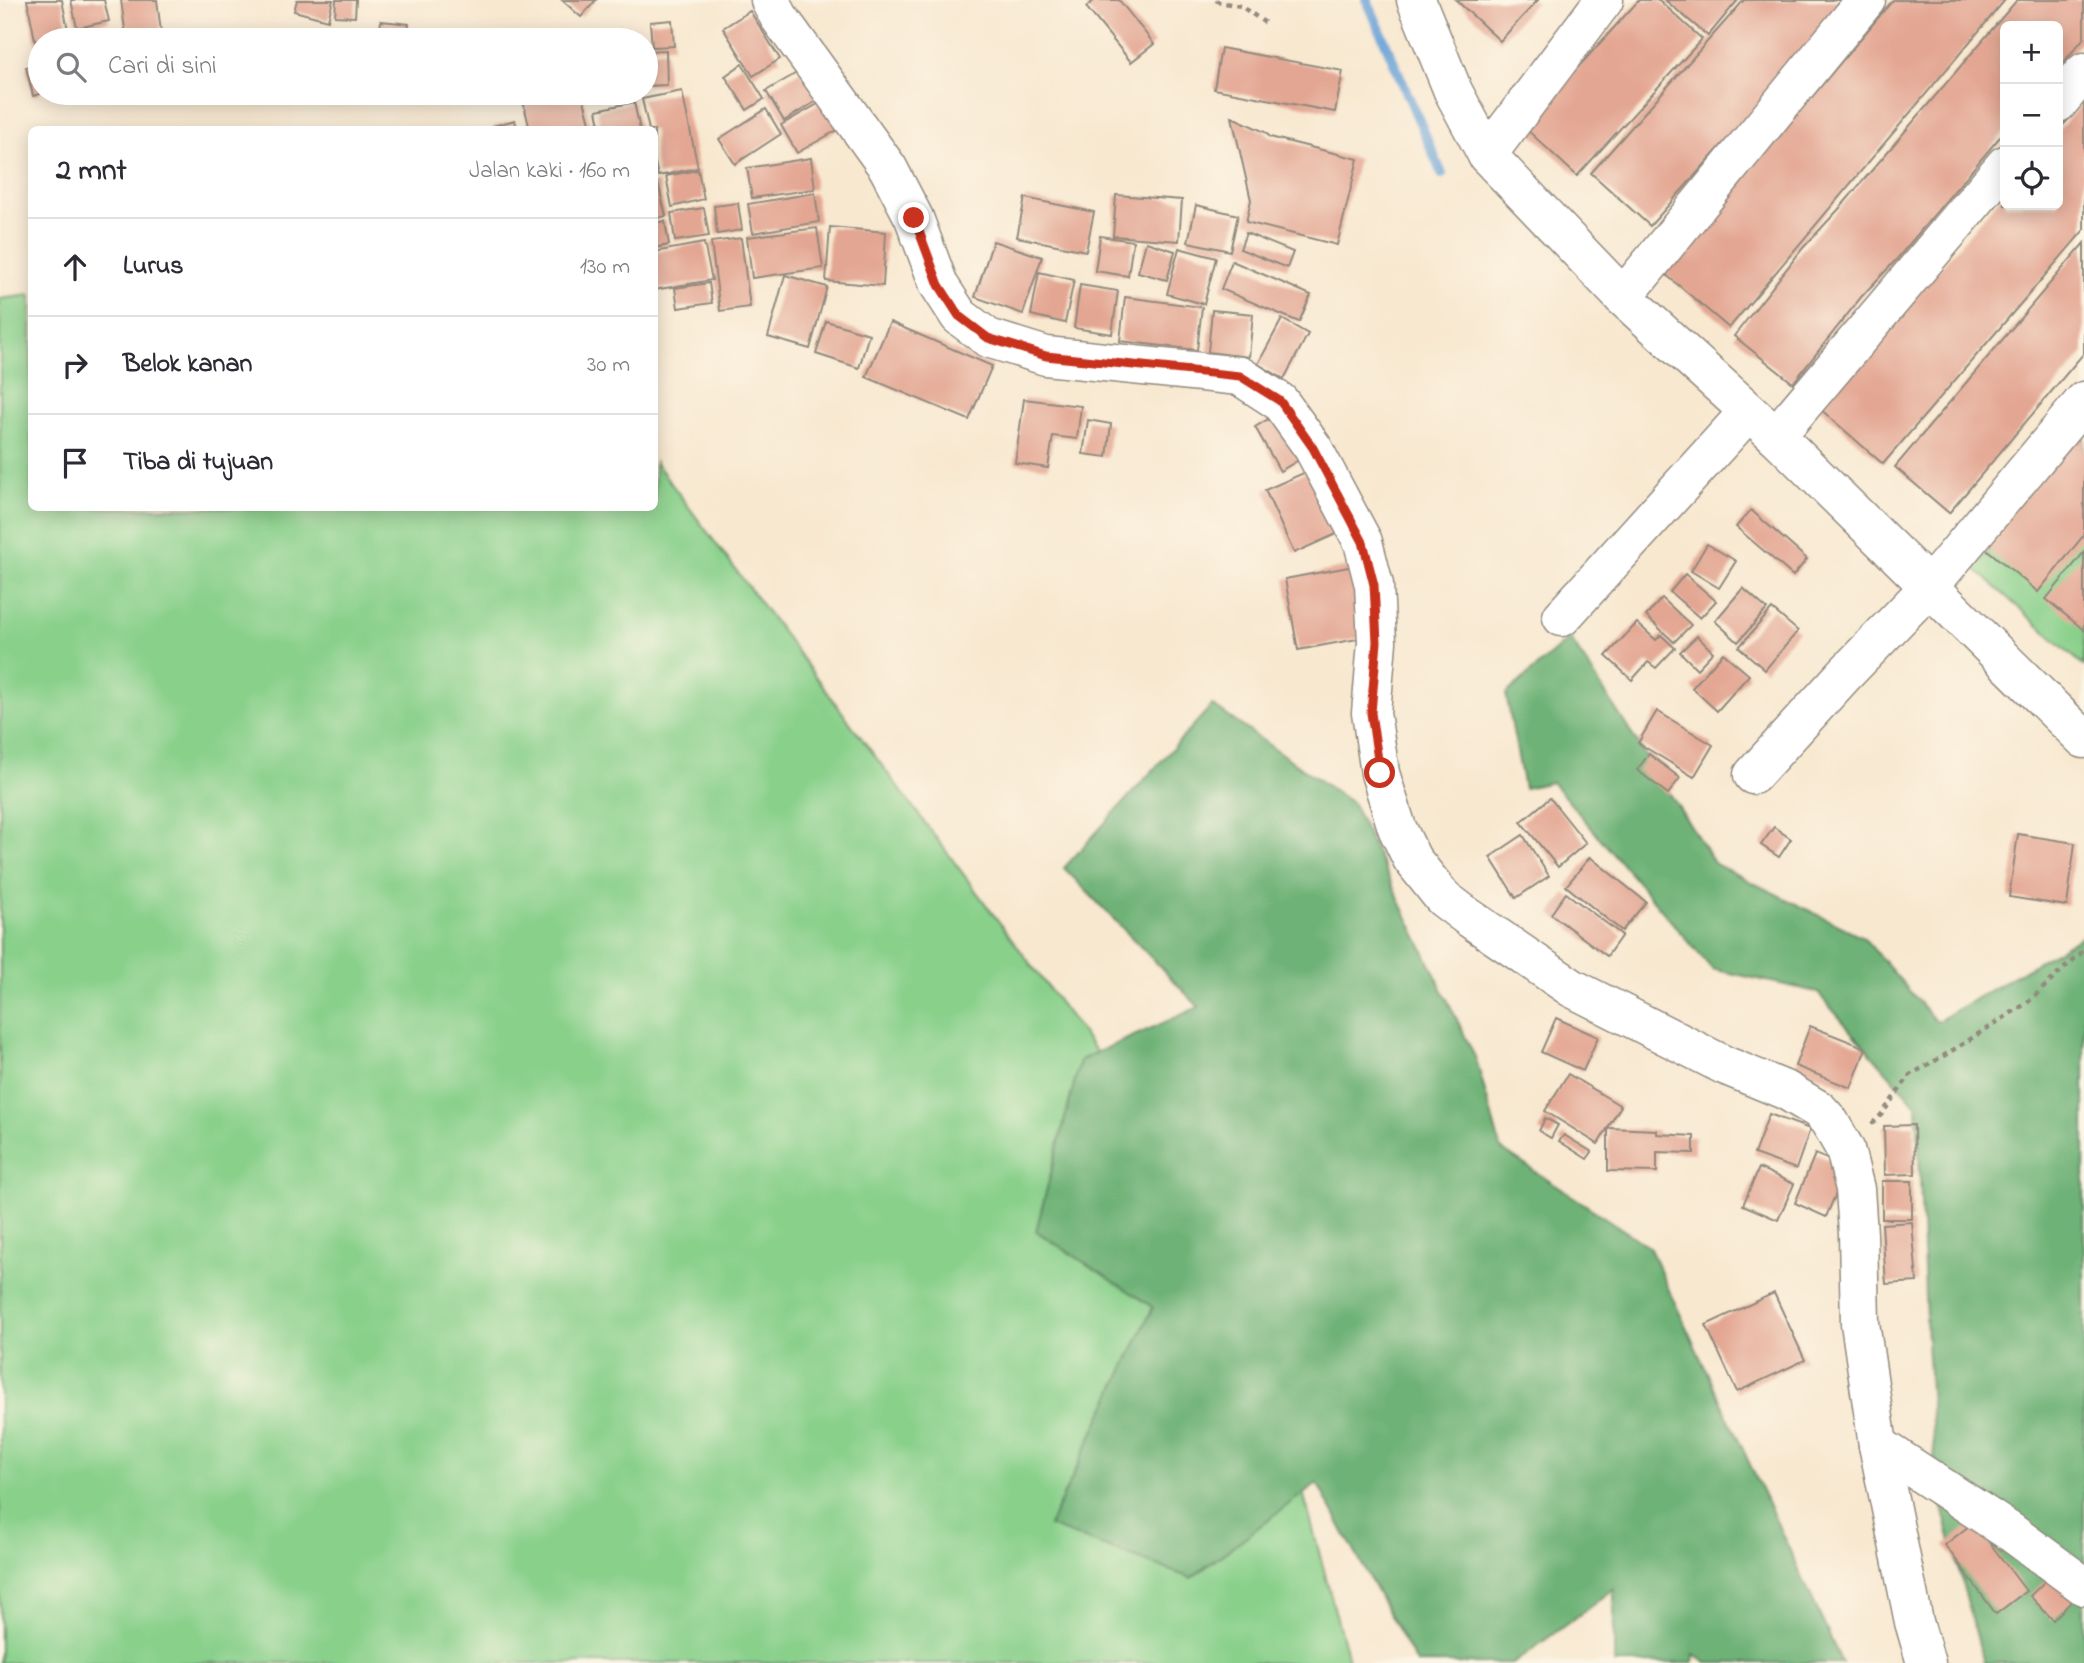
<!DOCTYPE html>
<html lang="id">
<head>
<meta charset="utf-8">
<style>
  :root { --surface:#fff; --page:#f2f2f3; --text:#2b2b33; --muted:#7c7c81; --line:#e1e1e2 }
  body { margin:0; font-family:"Indie Flower",sans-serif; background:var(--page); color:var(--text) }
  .controls { position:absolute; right:21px; top:21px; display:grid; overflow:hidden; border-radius:10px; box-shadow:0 4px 18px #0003 }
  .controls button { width:63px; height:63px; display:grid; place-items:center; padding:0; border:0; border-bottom:2px solid var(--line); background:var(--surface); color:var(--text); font:35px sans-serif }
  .stop { position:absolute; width:21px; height:21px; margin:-16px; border:5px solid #c8321e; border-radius:50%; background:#fff }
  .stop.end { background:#c8321e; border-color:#fff; box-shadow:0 2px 7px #0008 }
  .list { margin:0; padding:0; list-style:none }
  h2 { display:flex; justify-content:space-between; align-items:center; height:91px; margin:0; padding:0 28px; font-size:30px }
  h2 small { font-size:23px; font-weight:400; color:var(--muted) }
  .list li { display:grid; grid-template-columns:46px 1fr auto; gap:21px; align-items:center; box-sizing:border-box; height:98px; padding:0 28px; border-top:2px solid var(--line) }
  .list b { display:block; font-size:26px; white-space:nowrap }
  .list em { font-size:23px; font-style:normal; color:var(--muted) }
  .icon { flex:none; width:38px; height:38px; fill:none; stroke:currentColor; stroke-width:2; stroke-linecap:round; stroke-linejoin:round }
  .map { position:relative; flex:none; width:2084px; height:1663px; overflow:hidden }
  .search { position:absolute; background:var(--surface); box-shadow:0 4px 18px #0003; left:28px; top:28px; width:630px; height:77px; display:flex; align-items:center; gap:18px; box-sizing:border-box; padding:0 24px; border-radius:38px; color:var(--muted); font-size:26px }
  .panel { position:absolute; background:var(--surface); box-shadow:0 4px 18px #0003; left:28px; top:126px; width:630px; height:385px; border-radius:10px }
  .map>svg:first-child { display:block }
  .green { fill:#89d08b; stroke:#5a7e5b; stroke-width:2 }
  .forest { fill:#6eb277; stroke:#4c6e51; stroke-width:2 }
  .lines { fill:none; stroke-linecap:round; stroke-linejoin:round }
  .stream { stroke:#67a1d7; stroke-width:10 }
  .building { fill:#e3a692 }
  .minor-casing { stroke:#928a7e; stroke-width:41 }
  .path { stroke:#928a7e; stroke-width:4.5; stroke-dasharray:5 5; stroke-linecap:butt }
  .minor { stroke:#fff; stroke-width:38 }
  .route { stroke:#c8321e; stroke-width:9 }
</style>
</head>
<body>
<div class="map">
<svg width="2084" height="1663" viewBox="0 0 2084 1663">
  <rect width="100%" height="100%" fill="#fcf5e5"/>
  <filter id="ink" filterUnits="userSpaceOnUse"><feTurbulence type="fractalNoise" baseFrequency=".0143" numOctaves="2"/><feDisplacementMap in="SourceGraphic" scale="14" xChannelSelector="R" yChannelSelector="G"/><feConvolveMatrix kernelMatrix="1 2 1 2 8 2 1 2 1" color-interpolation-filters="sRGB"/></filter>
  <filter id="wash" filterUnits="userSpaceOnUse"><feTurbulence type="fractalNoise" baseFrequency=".00686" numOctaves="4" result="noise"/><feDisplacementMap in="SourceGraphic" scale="28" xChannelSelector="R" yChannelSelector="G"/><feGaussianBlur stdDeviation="1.57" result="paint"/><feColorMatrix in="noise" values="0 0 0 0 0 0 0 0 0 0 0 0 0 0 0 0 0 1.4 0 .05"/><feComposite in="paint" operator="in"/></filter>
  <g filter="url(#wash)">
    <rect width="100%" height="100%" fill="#f8e8d0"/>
    <g class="green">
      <path d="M31,295L32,508H654L655,462L1234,1236L1349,1663H0V299Z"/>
      <path d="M2084,438V666L1974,568Z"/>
    </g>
    <g class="forest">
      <path d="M1570,638L1715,864L1863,937L1936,1022L2084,935V1663H1984L1936,1486L1927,1342L1917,1106L1817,992L1712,969L1552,782L1524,788L1506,694Z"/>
      <path d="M1212,705L1353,804L1476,1059L1501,1149L1649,1247L1842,1663H1706L1694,1654L1693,1663H1614V1589L1514,1663H1416L1317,1483L1191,1578L1049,1526L1153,1307L1036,1231L1080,1060L1199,1007L1064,868Z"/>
    </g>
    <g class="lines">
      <path class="stream" d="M1367,0L1442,174"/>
    </g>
    <g id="blocks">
      <g class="building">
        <path d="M27,0H62L70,40H40V54L38,55Z"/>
        <path d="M71,0H104L109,21L77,28Z"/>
        <path d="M121,0H157L161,32L126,37Z"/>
        <path d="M297,0H333L328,20L294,11Z"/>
        <path d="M336,0H356L355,17L335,16Z"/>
        <path d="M562,0H596L581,17Z"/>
        <path d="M1095,0H1119L1154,44L1131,62L1086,7Z"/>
        <path d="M1456,0H1538L1500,41Z"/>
        <path d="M1639,0H1659L1702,39L1577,176L1524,127Z"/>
        <path d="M1665,0H1738L1708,36Z"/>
        <path d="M1744,0H1851L1650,226L1591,173Z"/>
        <path d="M1893,0H2005L1729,328L1664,273Z"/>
        <path d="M2017,0H2084V38L2058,69V26H2005V131L1896,260L1862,296L1793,383L1734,336L1803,248L1838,210Z"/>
        <path d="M750,11L780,59L753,76L723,28Z"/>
        <path d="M672,20L674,46L652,47L650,22Z"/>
        <path d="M381,21L409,24L407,40H379Z"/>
        <path d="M166,33L167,40H137V39Z"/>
        <path d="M1221,48L1343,71L1335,112L1214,89Z"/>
        <path d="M666,50L667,85L646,86V51Z"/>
        <path d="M40,64V94L33,96L26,67Z"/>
        <path d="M742,64L764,99L747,110L725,76Z"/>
        <path d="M800,71L818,100L784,121L766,91Z"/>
        <path d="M682,91L698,168L658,176L654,158V130H649L642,99Z"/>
        <path d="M521,93H582L592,130H530Z"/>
        <path d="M823,101L839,129L797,153L781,125Z"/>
        <path d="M2084,101V230L1883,464L1819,408L2005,192V205H2058V131Z"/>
        <path d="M634,102L640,130H601L597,110Z"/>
        <path d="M766,109L781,134L735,164L719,139Z"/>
        <path d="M1232,117L1265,132L1270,137L1358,159L1337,245L1246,222L1251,200Z"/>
        <path d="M515,120L517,130H494L493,126Z"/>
        <path d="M811,158L815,189L752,198L747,168Z"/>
        <path d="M698,170L704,199L672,207L666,176Z"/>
        <path d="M658,183L666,216L654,219V184Z"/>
        <path d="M815,193L819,222L753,233L748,204Z"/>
        <path d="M1116,195L1182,200L1179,241L1113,236Z"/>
        <path d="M1025,198L1094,212L1086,251L1017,237Z"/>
        <path d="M738,203L742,230L717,234L714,206Z"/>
        <path d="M1196,205L1238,215L1230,251L1188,242Z"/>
        <path d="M704,208L709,236L675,241L671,213Z"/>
        <path d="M665,221L669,245L654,248V223Z"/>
        <path d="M830,227L886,232L883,286L826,281Z"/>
        <path d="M817,228L823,268L752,278L747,237Z"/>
        <path d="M1246,233L1293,252L1287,268L1240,249Z"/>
        <path d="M1100,236L1133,241L1128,276L1095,271Z"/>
        <path d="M741,238L750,307L720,311L711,242Z"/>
        <path d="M993,241L1042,257L1023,314L975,297Z"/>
        <path d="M1146,242L1175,251L1167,280L1138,272Z"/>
        <path d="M704,243L712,280L654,290V252Z"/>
        <path d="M2084,243V353L1949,513L1895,467Z"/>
        <path d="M1179,248L1216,258L1204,304L1167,294Z"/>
        <path d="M1232,261L1311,295L1299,322L1221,289Z"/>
        <path d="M1039,272L1074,280L1065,323L1031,315Z"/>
        <path d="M785,275L827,287L810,349L768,337Z"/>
        <path d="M709,283L712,303L678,308L675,288Z"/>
        <path d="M1080,285L1118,291L1112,334L1074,328Z"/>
        <path d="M1125,297L1202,307L1197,350L1120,341Z"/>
        <path d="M1212,310L1253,314L1249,357L1208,352Z"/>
        <path d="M1282,319L1308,334L1284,379L1258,364Z"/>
        <path d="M826,321L869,334L859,368L816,354Z"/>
        <path d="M890,322L992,366L969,420L866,377Z"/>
        <path d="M1024,399L1081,406L1077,439L1053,436L1048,468L1015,463Z"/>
        <path d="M1277,414L1302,458L1280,471L1255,427Z"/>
        <path d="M1088,420L1111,424L1107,457L1083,454Z"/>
        <path d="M2084,424V535L2038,592L1984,547Z"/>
        <path d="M1315,468L1343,531L1294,553L1265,490Z"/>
        <path d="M1751,510L1807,559L1793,576L1736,527Z"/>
        <path d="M1707,544L1736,561L1719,588L1691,571Z"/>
        <path d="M2084,552V630L2046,599Z"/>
        <path d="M1354,566L1368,637L1298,650L1285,579Z"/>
        <path d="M1685,574L1716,601L1700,618L1670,592Z"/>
        <path d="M1743,588L1767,609L1738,642L1715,621Z"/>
        <path d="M1662,598L1691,625L1674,642L1646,616Z"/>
        <path d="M1772,609L1798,631L1765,670L1739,647Z"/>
        <path d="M1637,623L1656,640L1661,635L1675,648L1656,668L1648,662L1632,680L1606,656Z"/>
        <path d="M1697,636L1713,652L1697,669L1680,652Z"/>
        <path d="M1723,653L1749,675L1717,711L1692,688Z"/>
        <path d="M1657,711L1713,745L1694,777L1638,743Z"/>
        <path d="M1649,754L1680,778L1668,794L1637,770Z"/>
        <path d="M1550,798L1586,843L1558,867L1521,822Z"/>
        <path d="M1774,827L1791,839L1779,857L1761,845Z"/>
        <path d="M2018,834L2075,843L2067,906L2009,897Z"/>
        <path d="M1523,835L1549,876L1516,898L1490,857Z"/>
        <path d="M1590,857L1646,902L1622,931L1566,886Z"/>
        <path d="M1566,893L1622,935L1607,956L1551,914Z"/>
        <path d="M1556,1018L1598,1037L1583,1071L1541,1052Z"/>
        <path d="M1810,1026L1866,1048L1851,1088L1795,1066Z"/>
        <path d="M1568,1074L1621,1106L1598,1144L1545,1111Z"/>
        <path d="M1769,1114L1810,1129L1796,1169L1754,1154Z"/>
        <path d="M1545,1118L1558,1125L1551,1138L1539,1131Z"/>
        <path d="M1914,1125L1915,1174L1885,1175L1884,1126Z"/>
        <path d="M1608,1128L1657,1130V1134L1694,1136V1153L1657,1152V1172L1608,1171Z"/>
        <path d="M1564,1135L1592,1152L1587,1159L1559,1141Z"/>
        <path d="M1815,1154L1847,1167L1826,1217L1795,1203Z"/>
        <path d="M1759,1168L1794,1184L1778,1220L1743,1205Z"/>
        <rect x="1882" y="1181" width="30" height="38"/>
        <path d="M1912,1222L1917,1282L1886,1284L1882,1224Z"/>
        <path d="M1774,1293L1805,1360L1737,1392L1706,1325Z"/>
        <path d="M1974,1522L2026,1591L1996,1614L1945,1545Z"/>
        <path d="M2052,1574L2076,1597L2053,1620L2030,1596Z"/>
      </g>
    </g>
  </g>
  <g filter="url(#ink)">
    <use href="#blocks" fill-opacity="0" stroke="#928a7e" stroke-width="2"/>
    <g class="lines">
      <defs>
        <g id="minor">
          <path d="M770,0L779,17L888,168L914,218L939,285L959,316L988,338L1046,356L1240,376L1280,402L1313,448L1363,542L1374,585L1377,642L1371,713L1380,773L1397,828L1412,859L1443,898L1468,917L1572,988L1724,1065L1787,1091L1819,1110L1829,1121L1845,1149L1855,1189L1858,1234L1860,1323L1878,1445L1914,1622L1926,1663"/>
          <path d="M1416,0L1453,91L1487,155L1623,297L1776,436L2084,739"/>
          <path d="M2058,103L2084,72"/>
          <path d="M1487,155L1604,0"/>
          <path d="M1623,297L1866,0"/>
          <path d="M1776,436L2005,165"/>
          <path d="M1562,617L1748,412"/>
          <path d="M1753,775L1844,675L1929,587L2084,401"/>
          <path d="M1878,1445L2012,1533L2084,1586"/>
        </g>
      </defs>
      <use href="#minor" class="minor-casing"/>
      <g class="path">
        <path d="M1216,0L1219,2L1241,6L1268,25"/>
        <path d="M1872,1124L1881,1115L1910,1075L1945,1055L2027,1003L2084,950"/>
      </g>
      <use href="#minor" class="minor"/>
    </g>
  </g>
  <g class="lines" filter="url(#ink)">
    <path class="route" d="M914,218L939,285L959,316L988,338L1046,356L1240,376L1280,401L1313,448L1363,542L1374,585L1377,642L1371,713L1380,773"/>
  </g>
</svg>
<div class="controls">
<button>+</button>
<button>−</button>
<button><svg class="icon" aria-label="locate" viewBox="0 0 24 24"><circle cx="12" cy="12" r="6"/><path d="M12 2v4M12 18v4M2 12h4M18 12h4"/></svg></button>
</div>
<div class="stop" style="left:1380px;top:773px"></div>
<div class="stop end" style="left:914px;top:218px"></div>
<div class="search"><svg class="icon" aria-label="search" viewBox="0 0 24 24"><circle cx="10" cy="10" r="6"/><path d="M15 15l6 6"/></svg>Cari di sini</div>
<section class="panel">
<h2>2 mnt<small>Jalan kaki · 160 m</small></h2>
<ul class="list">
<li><svg class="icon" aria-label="ahead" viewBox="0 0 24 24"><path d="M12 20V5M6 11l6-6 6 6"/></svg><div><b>Lurus</b></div><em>130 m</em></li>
<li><svg class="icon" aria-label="right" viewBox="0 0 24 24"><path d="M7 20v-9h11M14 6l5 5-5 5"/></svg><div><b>Belok kanan</b></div><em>30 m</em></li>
<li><svg class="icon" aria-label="arrive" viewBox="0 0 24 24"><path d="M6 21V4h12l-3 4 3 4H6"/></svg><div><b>Tiba di tujuan</b></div></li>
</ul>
</section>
</div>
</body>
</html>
